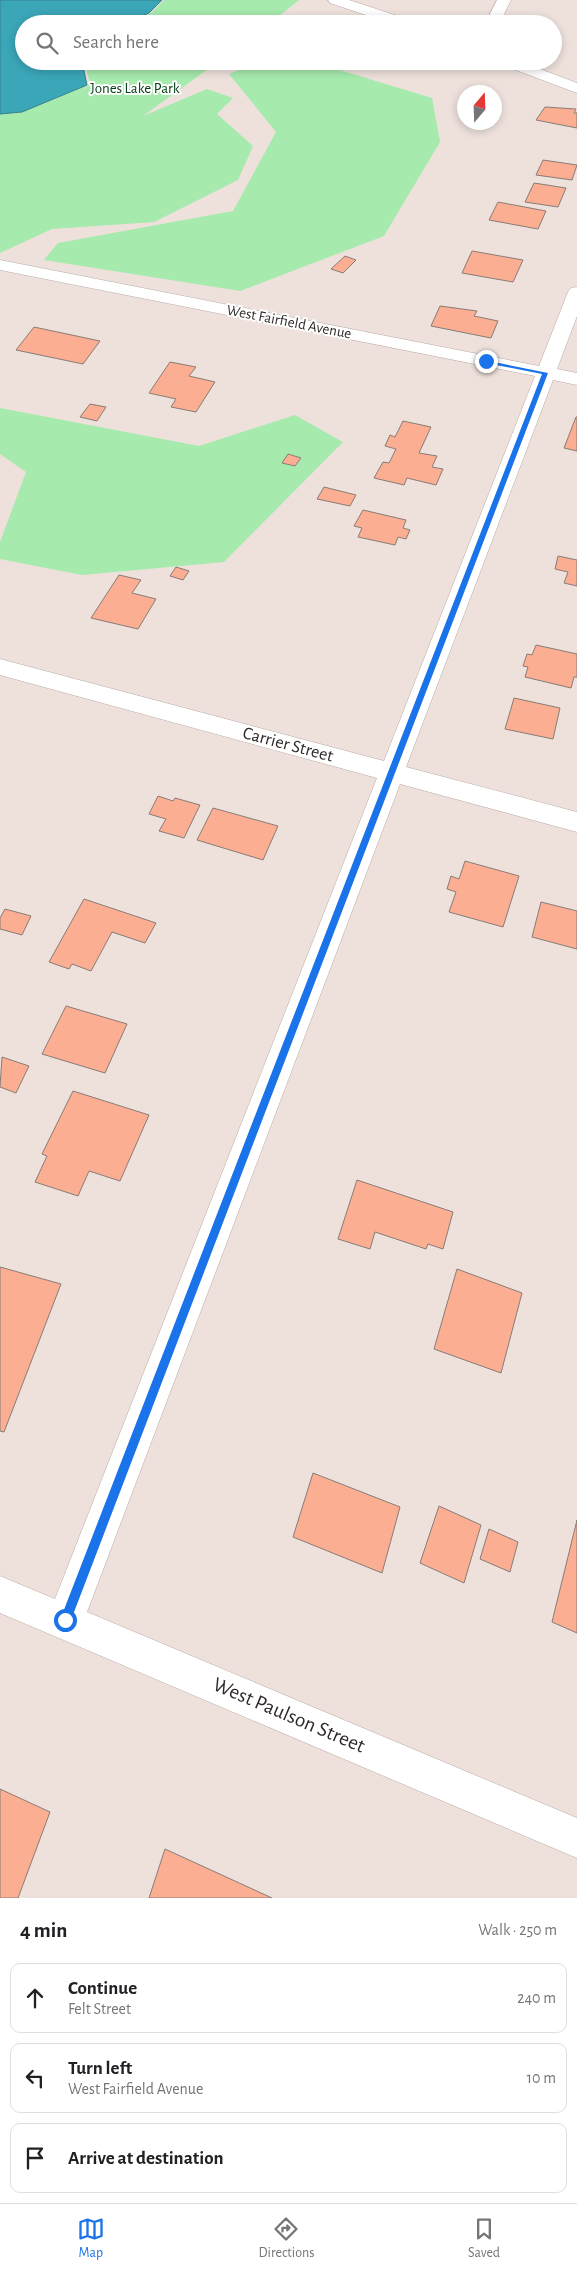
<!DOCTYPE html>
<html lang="en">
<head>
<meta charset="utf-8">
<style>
  :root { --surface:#fff; --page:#f6f6f6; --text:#202124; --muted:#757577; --line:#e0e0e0; --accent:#1a73e8 }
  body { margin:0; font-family:"Alegreya Sans",sans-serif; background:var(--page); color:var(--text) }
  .compass { position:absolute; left:457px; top:85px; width:45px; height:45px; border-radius:50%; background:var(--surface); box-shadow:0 2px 8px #0003; rotate:19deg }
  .stop { position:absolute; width:15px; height:15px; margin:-11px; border:4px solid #1a73e8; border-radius:50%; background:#fff }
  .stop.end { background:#1a73e8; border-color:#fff; box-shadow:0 1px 5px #0008 }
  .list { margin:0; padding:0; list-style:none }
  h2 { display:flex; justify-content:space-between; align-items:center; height:65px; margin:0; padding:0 20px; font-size:21px }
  h2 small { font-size:16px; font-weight:400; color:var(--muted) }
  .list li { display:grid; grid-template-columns:32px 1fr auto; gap:15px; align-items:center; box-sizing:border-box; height:70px; margin:0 10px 10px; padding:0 10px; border:1px solid var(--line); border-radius:10px }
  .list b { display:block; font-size:19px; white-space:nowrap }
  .list p { margin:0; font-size:16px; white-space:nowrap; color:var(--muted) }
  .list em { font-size:16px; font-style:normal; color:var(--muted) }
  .icon { flex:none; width:28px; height:28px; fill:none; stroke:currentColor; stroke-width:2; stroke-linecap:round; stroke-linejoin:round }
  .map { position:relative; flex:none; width:577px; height:1898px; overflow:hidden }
  .search { position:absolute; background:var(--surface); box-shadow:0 2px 8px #0003; left:15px; right:15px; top:15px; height:55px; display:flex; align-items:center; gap:12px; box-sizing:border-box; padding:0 18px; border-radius:28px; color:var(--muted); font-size:19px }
  .sheet { height:305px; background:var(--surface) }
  nav { display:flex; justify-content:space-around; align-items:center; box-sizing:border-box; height:70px; border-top:1px solid var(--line); background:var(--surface); font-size:14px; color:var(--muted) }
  nav a { display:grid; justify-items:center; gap:2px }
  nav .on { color:var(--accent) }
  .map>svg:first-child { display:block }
  .green { fill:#a6eaad }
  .water { fill:#3aa6b8; stroke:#37818d }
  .building { fill:#fbae91; stroke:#887c77 }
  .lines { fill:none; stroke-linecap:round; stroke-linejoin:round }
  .street-casing { stroke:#b7aaa5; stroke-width:1 }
  .street { fill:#fff; fill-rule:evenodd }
  .route { fill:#1a73e8 }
  .labels { text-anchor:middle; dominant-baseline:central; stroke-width:4; stroke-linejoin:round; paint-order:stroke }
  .far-park-label { font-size:15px; fill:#064116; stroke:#fff }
  .far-street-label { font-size:15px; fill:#2f2a28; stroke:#fff }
  .street-label { font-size:18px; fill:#2f2a28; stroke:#fff }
  .near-street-label { font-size:21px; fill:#2f2a28; stroke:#fff }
</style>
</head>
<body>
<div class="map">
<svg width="577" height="1898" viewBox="0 0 577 1898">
  <rect width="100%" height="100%" fill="#eee1dc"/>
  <g class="green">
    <path d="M164,0H299L269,24H127L151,13Z"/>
    <path d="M84,61H219L143,116L207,89L233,98L217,114L253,146L238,180L154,222L52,229L0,253V114L22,112L87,85L81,92L90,83Z"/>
    <path d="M260,61H310L432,98L440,142L384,236L240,291L44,260L58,243L233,211L276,132L229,74Z"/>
    <path d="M0,408L199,446L295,415L343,442L224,562L82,575L0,559V542L26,472L0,454Z"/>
  </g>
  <path class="water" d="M0,0H162L149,13L124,24H24V61H82L87,85L22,112L0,114Z"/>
  <g class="building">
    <path d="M349,61H373L369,65Z"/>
    <path d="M545,107L576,109L574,113H577V128L536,120Z"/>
    <path d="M543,160L577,165L572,180L536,175Z"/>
    <path d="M534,183L566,188L558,207L525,202Z"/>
    <path d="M498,202L546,211L538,229L489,220Z"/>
    <path d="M472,251L523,260L513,282L462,273Z"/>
    <path d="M345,256L356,260L343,273L331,269Z"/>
    <path d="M440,306L477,311L474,316L498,321L491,338L431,326Z"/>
    <path d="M34,327L100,341L83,364L16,350Z"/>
    <path d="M170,362L196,367L189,376L215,382L196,412L171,407L176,399L149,393Z"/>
    <path d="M90,404L106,407L97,421L80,417Z"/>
    <path d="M576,417H577V451L564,448Z"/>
    <path d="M403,421L431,427L419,453L437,456L432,467L443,469L436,485L407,478L404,485L374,478L383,462L389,463L396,449L385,446L390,435L395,437Z"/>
    <path d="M288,454L301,458L295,466L282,463Z"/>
    <path d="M324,487L356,495L350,506L317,499Z"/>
    <path d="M363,510L406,520L403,528L410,530L406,539L398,537L395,545L358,537L362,528L354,526Z"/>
    <path d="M558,556L577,560V586L564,583L568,572L555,569Z"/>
    <path d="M176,567L189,571L183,580L170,576Z"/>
    <path d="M119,575L141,580L132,593L156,599L138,629L91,618Z"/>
    <path d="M536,645L577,654V677H574L571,688L525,677L528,667L523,666L527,654L532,655Z"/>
    <path d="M514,698L560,708L553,739L505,729Z"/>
    <path d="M158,796L173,801L175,798L200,805L184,838L159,831L166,819L149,814Z"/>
    <path d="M213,808L278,826L263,860L197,840Z"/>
    <path d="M465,861L519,876L503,927L449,912L456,892L447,889L451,876L459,879Z"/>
    <path d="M84,899L156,923L145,943L112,932L91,971L72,964L69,969L49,962Z"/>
    <path d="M541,902L577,911V949L532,937Z"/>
    <path d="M5,909L31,916L22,935L0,929V918Z"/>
    <path d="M66,1006L127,1024L105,1073L42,1054Z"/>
    <path d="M2,1057L29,1066L16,1093L0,1087Z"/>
    <path d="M73,1091L149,1115L120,1181L89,1171L78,1196L35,1182L47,1156L42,1154Z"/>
    <path d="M357,1180L453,1212L443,1249L428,1244L426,1249L375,1232L370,1249L338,1239Z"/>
    <path d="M0,1267L61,1284L4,1432L0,1431Z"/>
    <path d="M457,1269L522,1293L501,1373L434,1349Z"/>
    <path d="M313,1473L400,1507L382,1573L293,1537Z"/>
    <path d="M439,1506L481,1525L464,1583L420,1563Z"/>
    <path d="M577,1520V1633L552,1622Z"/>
    <path d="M489,1529L518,1542L510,1572L480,1559Z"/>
    <path d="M0,1789L50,1812L18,1898H0Z"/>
    <path d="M165,1849L272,1898H149Z"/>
  </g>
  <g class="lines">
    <defs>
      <g id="street">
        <path d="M328,0H349L413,21L415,24H393L330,3Z"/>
        <path d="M497,0H511L499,24H485Z"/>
        <path d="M498,61H519L577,83V93L500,64Z"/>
        <path d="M0,260L539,366L568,292L571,288L577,287V316L557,369L577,373V385L553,380L406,767L577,812V832L400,784L87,1612L577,1818V1858L0,1613V1576L55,1599L377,778L0,675V659L384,761L535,376L0,270Z"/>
      </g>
    </defs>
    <use href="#street" class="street-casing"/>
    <use href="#street" class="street"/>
  </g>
  <path class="route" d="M484,360L548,373L71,1620L65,1626L60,1620L542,374L486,363Z"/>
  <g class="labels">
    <g class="far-park-label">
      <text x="135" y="88">Jones Lake Park</text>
    </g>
    <g class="far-street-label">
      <text transform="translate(289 322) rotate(11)">West Fairfield Avenue</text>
    </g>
    <g class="street-label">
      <text transform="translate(288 745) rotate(15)">Carrier Street</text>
    </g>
    <g class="near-street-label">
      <text transform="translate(289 1715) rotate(23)">West Paulson Street</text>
    </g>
  </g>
</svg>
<svg class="compass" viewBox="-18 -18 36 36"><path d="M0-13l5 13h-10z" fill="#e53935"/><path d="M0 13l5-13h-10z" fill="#757577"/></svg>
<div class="stop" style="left:65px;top:1620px"></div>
<div class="stop end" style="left:486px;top:361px"></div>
<div class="search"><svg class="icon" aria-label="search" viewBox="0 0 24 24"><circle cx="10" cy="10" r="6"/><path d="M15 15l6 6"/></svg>Search here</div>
</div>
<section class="sheet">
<h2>4 min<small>Walk · 250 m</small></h2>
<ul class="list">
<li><svg class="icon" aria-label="ahead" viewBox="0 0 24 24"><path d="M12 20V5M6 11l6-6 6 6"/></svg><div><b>Continue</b><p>Felt Street</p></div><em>240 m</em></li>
<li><svg class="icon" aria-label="left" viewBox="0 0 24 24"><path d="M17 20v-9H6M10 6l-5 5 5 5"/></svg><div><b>Turn left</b><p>West Fairfield Avenue</p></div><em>10 m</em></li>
<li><svg class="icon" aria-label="arrive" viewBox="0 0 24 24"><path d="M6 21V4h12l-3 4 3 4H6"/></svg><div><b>Arrive at destination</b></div></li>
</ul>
</section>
<nav>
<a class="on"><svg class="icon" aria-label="map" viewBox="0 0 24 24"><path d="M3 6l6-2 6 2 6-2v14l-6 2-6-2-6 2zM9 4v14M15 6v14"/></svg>Map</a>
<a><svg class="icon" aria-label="directions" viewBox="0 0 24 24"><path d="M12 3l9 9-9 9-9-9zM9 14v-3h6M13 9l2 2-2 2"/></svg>Directions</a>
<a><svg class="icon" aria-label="saved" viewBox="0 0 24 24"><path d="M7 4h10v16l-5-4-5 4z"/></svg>Saved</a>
</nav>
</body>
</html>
